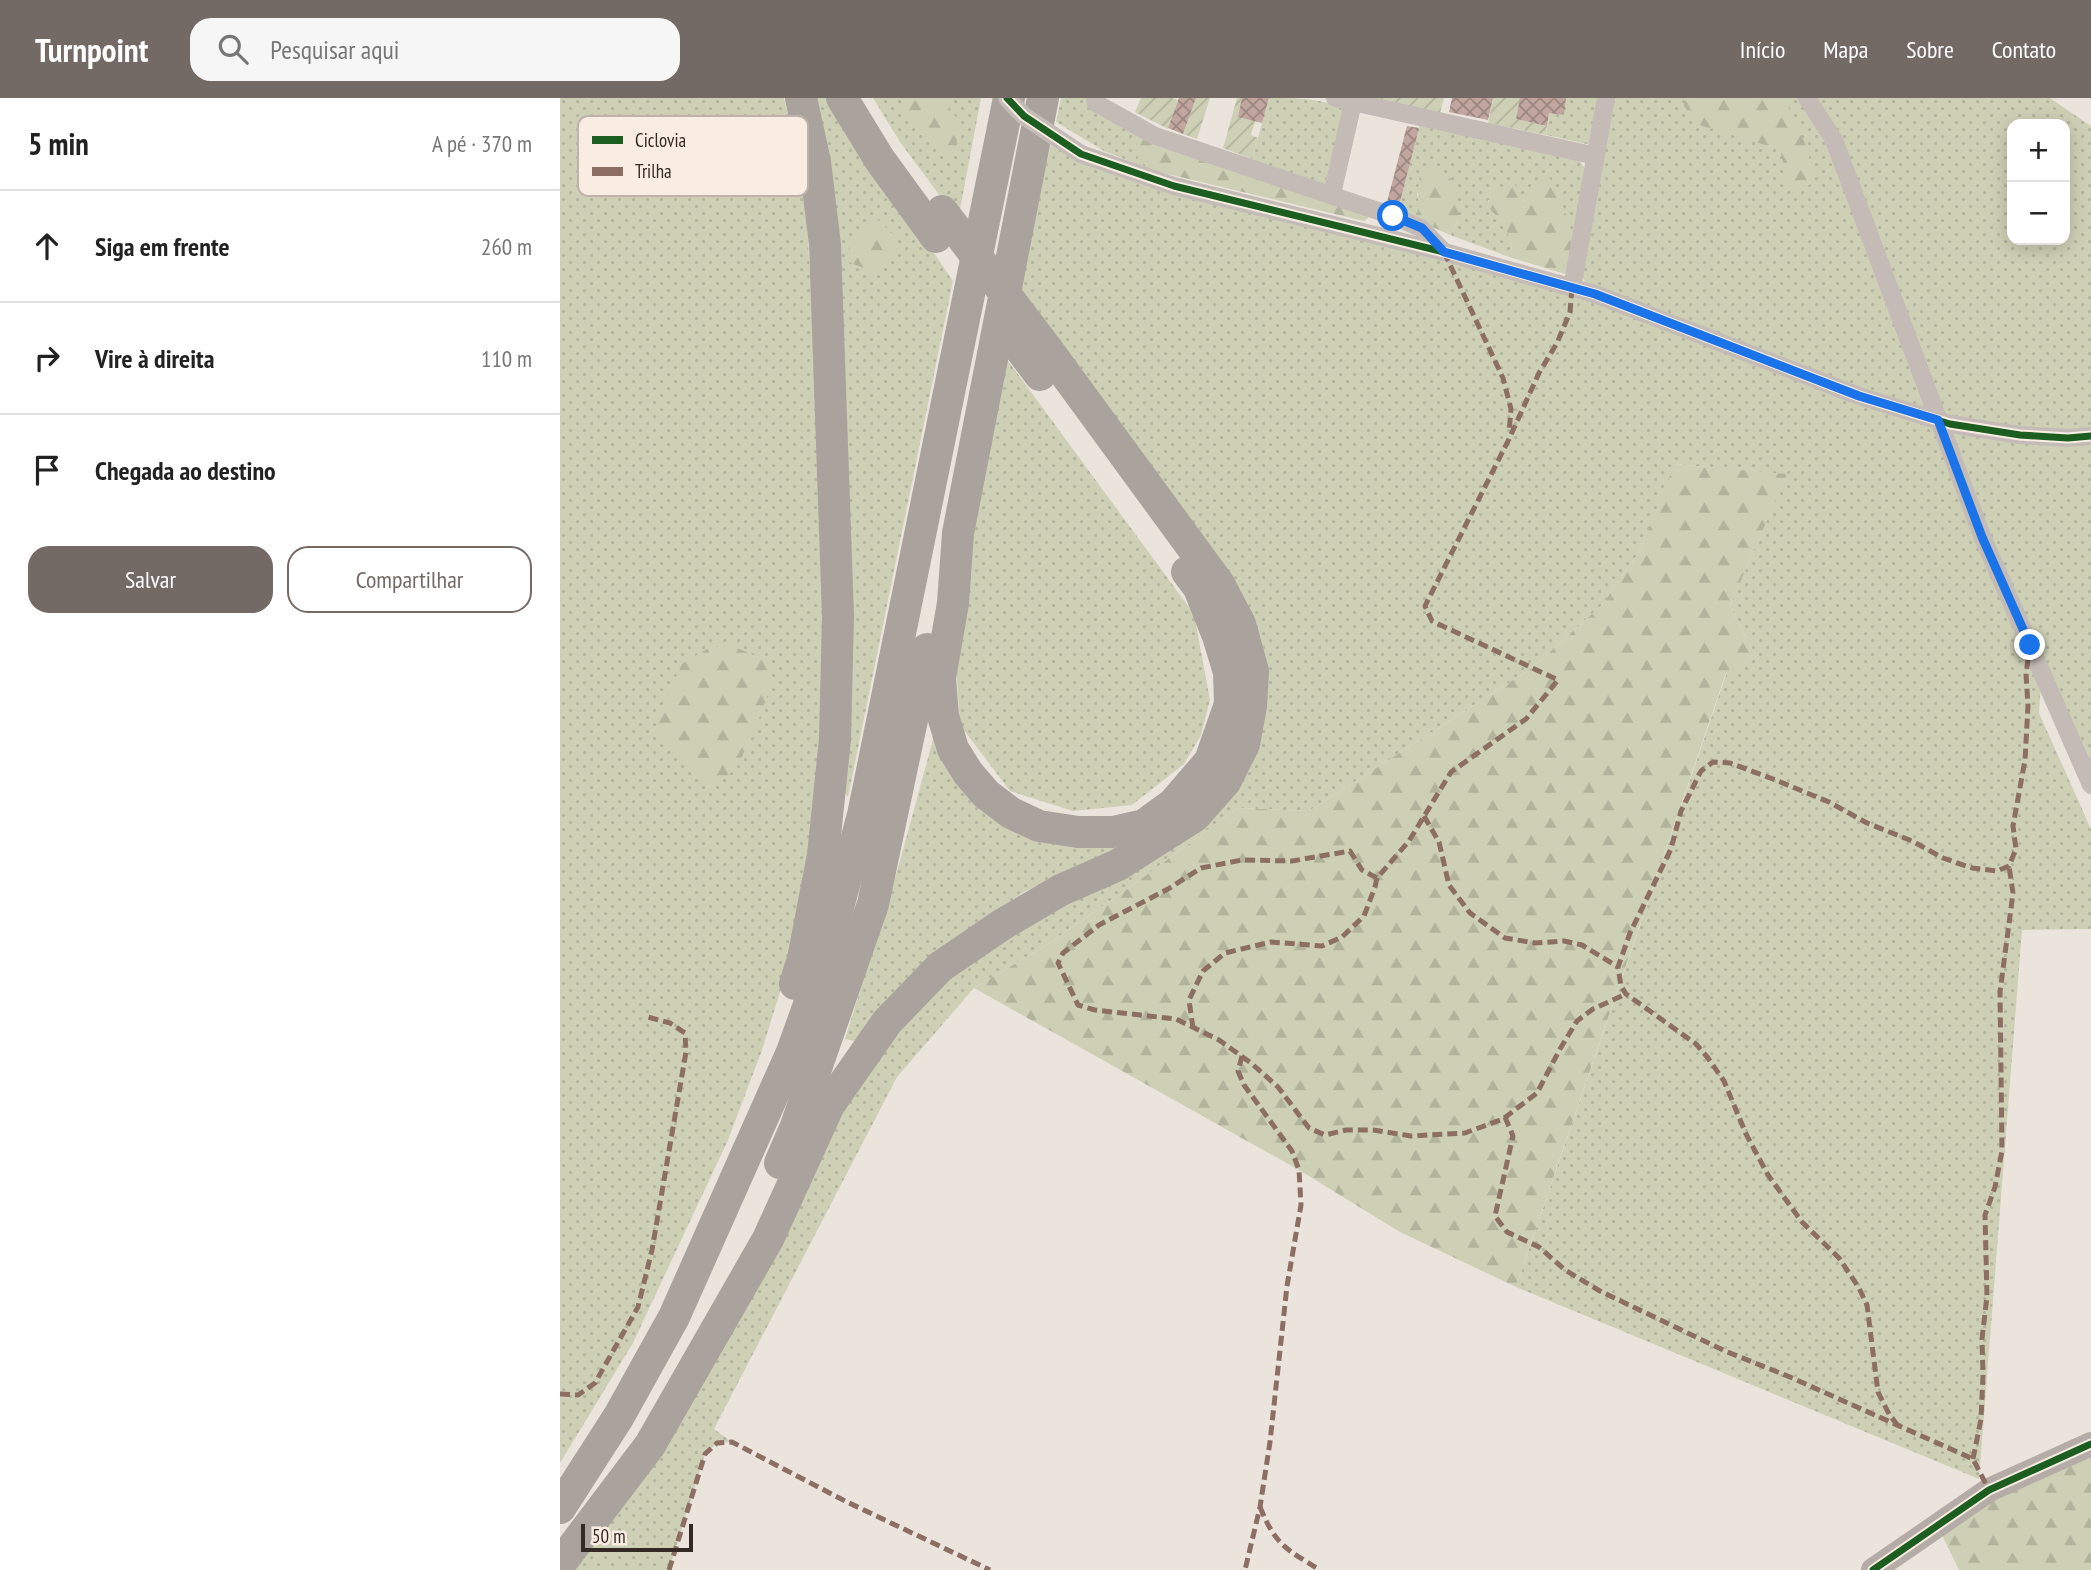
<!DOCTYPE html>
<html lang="pt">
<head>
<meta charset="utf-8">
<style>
  :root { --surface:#fff; --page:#f6f6f6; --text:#222; --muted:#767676; --line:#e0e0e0; --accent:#746a65 }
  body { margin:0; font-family:"PT Sans Narrow",sans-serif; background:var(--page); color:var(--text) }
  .controls { position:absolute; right:21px; top:21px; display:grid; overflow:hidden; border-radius:14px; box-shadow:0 4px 18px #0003 }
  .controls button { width:63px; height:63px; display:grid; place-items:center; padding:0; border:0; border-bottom:2px solid var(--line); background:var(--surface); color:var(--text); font:35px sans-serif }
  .scale { position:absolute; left:21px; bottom:18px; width:112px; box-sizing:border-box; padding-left:7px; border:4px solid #342925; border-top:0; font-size:19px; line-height:24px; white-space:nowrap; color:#342925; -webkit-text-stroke:5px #f9ede3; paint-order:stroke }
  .stop { position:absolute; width:21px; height:21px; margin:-16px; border:5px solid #1a73e8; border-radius:50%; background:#fff }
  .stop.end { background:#1a73e8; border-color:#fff; box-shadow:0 2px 7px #0008 }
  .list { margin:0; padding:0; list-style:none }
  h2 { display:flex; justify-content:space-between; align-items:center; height:91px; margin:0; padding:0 28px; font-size:30px }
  h2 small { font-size:23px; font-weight:400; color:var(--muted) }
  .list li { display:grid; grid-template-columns:46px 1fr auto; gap:21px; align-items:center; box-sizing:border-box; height:112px; padding:0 28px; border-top:2px solid var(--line) }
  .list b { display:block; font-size:26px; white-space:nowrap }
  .list em { font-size:23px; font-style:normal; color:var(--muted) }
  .actions { display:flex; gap:14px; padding:21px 28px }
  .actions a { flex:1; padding:16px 0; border:2px solid var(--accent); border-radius:21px; text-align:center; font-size:24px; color:var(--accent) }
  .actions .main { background:var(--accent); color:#fff }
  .icon { flex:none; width:38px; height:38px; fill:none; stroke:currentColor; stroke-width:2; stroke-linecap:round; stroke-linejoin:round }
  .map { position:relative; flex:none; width:1531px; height:1472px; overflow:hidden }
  header { display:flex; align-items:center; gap:42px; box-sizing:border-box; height:98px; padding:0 35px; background:var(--accent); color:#fff }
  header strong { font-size:33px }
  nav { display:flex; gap:38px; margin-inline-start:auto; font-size:24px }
  .search { width:490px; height:63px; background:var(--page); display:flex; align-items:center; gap:18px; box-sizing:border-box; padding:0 24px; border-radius:21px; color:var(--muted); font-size:26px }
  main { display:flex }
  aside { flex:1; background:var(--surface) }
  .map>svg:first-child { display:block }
  .grass { fill:url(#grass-dots); fill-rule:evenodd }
  .forest { fill:url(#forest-firs) }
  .garden { fill:url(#garden-furrows) }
  .building { fill:url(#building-cross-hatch) }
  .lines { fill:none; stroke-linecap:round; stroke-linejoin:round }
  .street { stroke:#c4bbb6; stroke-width:18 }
  .secondary { stroke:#b5aca7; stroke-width:24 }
  .highway { stroke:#aaa39d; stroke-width:32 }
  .street-bridge { stroke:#c4bbb6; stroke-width:18 }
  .highway-bridge { stroke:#aaa39d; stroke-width:32 }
  .quiet { stroke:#8d6e63; stroke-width:5; stroke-dasharray:10 5; stroke-linecap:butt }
  .cycleway-casing { stroke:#f9ede3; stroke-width:11 }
  .cycleway { stroke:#1b5e20; stroke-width:7 }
  .route { stroke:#1a73e8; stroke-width:9 }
  .key { fill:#f9ede3; stroke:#beb2aa; stroke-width:2 }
  .key-label { font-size:19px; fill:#342925 }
</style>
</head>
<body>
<header>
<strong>Turnpoint</strong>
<div class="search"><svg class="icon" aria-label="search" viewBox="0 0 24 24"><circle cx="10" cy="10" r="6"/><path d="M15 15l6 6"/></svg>Pesquisar aqui</div>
<nav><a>Início</a><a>Mapa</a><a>Sobre</a><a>Contato</a></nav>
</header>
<main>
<aside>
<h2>5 min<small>A pé · 370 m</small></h2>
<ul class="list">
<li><svg class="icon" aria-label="ahead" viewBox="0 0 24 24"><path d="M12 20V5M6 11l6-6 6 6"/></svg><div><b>Siga em frente</b></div><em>260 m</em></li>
<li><svg class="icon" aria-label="right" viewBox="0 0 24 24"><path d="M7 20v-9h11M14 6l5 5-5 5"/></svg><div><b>Vire à direita</b></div><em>110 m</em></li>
<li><svg class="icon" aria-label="arrive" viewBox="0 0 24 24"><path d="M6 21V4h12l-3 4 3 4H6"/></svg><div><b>Chegada ao destino</b></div></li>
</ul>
<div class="actions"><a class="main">Salvar</a><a>Compartilhar</a></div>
</aside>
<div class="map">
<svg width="1531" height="1472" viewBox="0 0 1531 1472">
  <defs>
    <pattern id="grass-dots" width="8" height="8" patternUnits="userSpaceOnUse" patternTransform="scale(1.75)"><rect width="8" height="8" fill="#ced0b6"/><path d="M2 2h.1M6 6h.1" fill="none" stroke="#b2b39c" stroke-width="1.8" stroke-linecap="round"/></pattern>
    <pattern id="forest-firs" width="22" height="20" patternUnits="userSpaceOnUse" patternTransform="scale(1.75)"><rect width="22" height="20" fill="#ced0b6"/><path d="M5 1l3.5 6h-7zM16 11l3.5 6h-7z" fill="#b2b39c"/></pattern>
    <pattern id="garden-furrows" width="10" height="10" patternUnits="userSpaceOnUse" patternTransform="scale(1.75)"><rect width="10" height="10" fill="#ced0b6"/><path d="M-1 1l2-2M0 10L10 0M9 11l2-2" fill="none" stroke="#b2b39c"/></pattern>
    <pattern id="building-cross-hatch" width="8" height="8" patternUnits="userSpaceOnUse" patternTransform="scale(1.75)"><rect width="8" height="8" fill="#c0a69e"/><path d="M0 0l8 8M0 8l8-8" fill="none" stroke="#9d8781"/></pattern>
  </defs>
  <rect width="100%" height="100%" fill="#ebe4dd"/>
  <g class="grass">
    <path d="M0,0H224L244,82L255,253L267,558L245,814L201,955L168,1042L73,1245L0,1365Z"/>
    <path d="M247,0H268L393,183L288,699L279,688Z"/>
    <path d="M313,0H421L398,122L340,44Z"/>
    <path d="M501,0H529L584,41L591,72L544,53L496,24Z"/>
    <path d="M709,0C732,0 765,0 783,11L765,87L760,89L692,61Z"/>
    <path d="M992,0H1039L1031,47L986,37Z"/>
    <path d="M1053,0H1490L1531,28V689L1481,585L1479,615L1531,731V831L1462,832L1419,1381L956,1189L1167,574L1196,559L1170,508L1226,377L1116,366L1078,456L1042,507L972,570L749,713L677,710L573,787L485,848L414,890L337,979L154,1331L172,1344L157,1345L145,1356L109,1472H12L274,1014L385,874L571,770L693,573L456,201L493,37L521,56L1034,195L1020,177ZM1452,26H1505V142H1452Z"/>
    <path d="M859,28L877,30L1019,62L1027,73L1014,149L967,101L962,103L928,102C933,120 936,114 944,126C949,134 953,151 952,160L890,137L899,121L857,95L859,107L857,122L838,113Z"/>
    <path d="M446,260L634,516L650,602L641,637L624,666L572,707L513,713L450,693L400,627L394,537Z"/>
    <path d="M375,634L409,697L567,747L464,794L374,857L294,943L285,941L340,763Z"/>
  </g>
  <g class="forest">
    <path d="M343,0H382L398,22L396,57L385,58L340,11Z"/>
    <path d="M1124,0H1224L1248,52L1253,84L1239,94L1227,87L1219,44L1205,47L1139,27L1124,8Z"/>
    <path d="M584,41L593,47L808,115V120L804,123L591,72L578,61L576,42Z"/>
    <path d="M872,67L889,78L897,94L899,121L890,137L857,122C859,106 857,92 860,76Z"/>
    <path d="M989,79C1001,106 1027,148 1005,176L952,160C953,151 949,135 944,127C936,112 924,116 931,93L954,84L963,103L967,101L972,83Z"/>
    <path d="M318,122L337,139V147L320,177L289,164L290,147Z"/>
    <path d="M1115,366L1227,376L1170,508L1196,559L1166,575L956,1189L840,1134L739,1072L414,890L485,848L573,787L677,710L749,713L972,570L1042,507L1078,456Z"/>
    <path d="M173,548L211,565L208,596L194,634L176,671L153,688L130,671L96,640L102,610L122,566L150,549Z"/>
    <path d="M1531,1346V1472H1399L1381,1435L1429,1392Z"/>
  </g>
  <g class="garden">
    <path d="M581,0H612L618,2L608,31L575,14Z"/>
    <path d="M629,0H650L637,41L623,36L635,3Z"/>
    <path d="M677,0H682L679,18L695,23L691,37L698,40L692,61L663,50Z"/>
    <path d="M811,0H884L880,15Z"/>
    <path d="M930,0H961L956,21L964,23L969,5L979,26L987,28L986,37L928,25L933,1Z"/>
  </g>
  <g class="building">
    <path d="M619,0H636L623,36L608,30Z"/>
    <path d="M682,0H709L702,25L678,19Z"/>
    <path d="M892,0H933L928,22L889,14Z"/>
    <path d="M960,0H1006L1004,17L989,15L987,28L956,21Z"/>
    <path d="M847,28L859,30L839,108L827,104Z"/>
  </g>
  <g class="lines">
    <g class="street">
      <path d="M535,0L536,5L595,38L833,118L861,130L884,154"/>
      <path d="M775,0L1036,58"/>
      <path d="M1247,0L1274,42L1422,438L1531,687"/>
      <path d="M521,56L614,88L884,154L1035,196L1299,298L1390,326L1460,337L1508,340L1531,338"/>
      <path d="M772,96L794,0"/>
      <path d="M1012,190L1046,0"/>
    </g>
    <path class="secondary" d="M1313,1472L1429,1392L1531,1346"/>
    <g class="highway">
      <path d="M282,0L320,62L376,139"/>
      <path d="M483,0L398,435L393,505L380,580L383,618L393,651L408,675L426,696L451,715L479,728L518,734H553L584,727L613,706L650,663L670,606L669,574L658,538L639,490L627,474"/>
      <path d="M235,886L243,861L263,757L275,641L278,518L265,147L255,64L241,0"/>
      <path d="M220,1065L236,1028L313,806L367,551"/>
      <path d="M0,1410L59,1318L114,1219L232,954L260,876L303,717L449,0"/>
      <path d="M0,1466L90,1347L208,1141L269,1007L327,924L380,869L443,826L501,792L558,767L635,718L665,684L684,646L691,608L693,573L680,526L659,486L487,251"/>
    </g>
    <path class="street-bridge" d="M447,0L464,18L521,56"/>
    <g class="highway-bridge">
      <path d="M382,113L487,251"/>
      <path d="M449,236L480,277"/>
    </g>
    <g class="quiet">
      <path d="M884,154L943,280L951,311L949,334"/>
      <path d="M1012,190L1010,214L997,245L979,275L949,341L865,508L872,523L998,582L966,621L891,674L849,743L817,780L802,772L790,753L732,763L682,762L641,770L608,791L539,827L503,855L498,865L518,907L535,912L616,921L659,942L691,965L718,989L749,1030L765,1037L786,1032H813L851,1038L905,1035L943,1021L977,995L1000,951L1017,923L1033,911L1066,896"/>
      <path d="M864,718L879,744L889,787L910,815L945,840L975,845L1004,843L1022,847L1058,869"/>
      <path d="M633,930L629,902L643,873L665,855L711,844L762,848L782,839L804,818L815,789L817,780"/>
      <path d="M682,958L678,973L684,987L732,1053L739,1072L741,1107L727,1188L710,1344L700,1409L685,1472"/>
      <path d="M945,1019L953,1038L935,1118L947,1134L979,1149L1005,1172L1040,1193L1165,1253L1230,1279L1413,1361L1429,1392"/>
      <path d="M0,1296L18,1297L35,1285L78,1209L92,1152L126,954L125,935L110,925L84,918"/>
      <path d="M1338,1328L1329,1316L1318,1294L1307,1207L1299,1190L1279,1160L1242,1124L1208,1077L1186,1036L1164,983L1148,960L1136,946L1066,896L1061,888L1058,869L1070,835L1111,751L1121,713L1141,673L1153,664L1170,665L1213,681L1269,704L1307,725L1352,743L1383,760L1412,770L1437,773L1449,768L1456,751L1453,728L1465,662L1468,608L1466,576L1470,547"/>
      <path d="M1413,1361L1421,1321L1423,1277L1422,1241L1427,1198L1425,1117L1435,1089L1442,1053L1440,894L1453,795L1449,768"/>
      <path d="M700,1409C716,1448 726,1451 760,1472"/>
      <path d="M109,1472L145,1356L157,1345L172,1344L287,1404L430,1472"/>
    </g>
    <defs>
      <g id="cycleway">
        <path d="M447,0L464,18L521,56L614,88L884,154L1035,196L1299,298L1390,326L1460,337L1508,340L1531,338"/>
        <path d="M1313,1472L1429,1392L1531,1346"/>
      </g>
    </defs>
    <use href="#cycleway" class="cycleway-casing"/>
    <use href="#cycleway" class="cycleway"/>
  </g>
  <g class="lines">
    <path class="route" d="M833,118L862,130L884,154L1035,196L1299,298L1378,322L1422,439L1470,547"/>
  </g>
  <rect x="18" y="18" width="230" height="80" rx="10" class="key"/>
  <rect x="32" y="38" width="31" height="8" fill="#1b5e20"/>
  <rect x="32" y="69" width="31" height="9" fill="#8d6e63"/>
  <g class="key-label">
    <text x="75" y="49">Ciclovia</text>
    <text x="75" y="80">Trilha</text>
  </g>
</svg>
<div class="controls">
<button>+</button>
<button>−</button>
</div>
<div class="scale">50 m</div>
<div class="stop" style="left:833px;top:118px"></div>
<div class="stop end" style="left:1470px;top:547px"></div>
</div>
</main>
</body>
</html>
